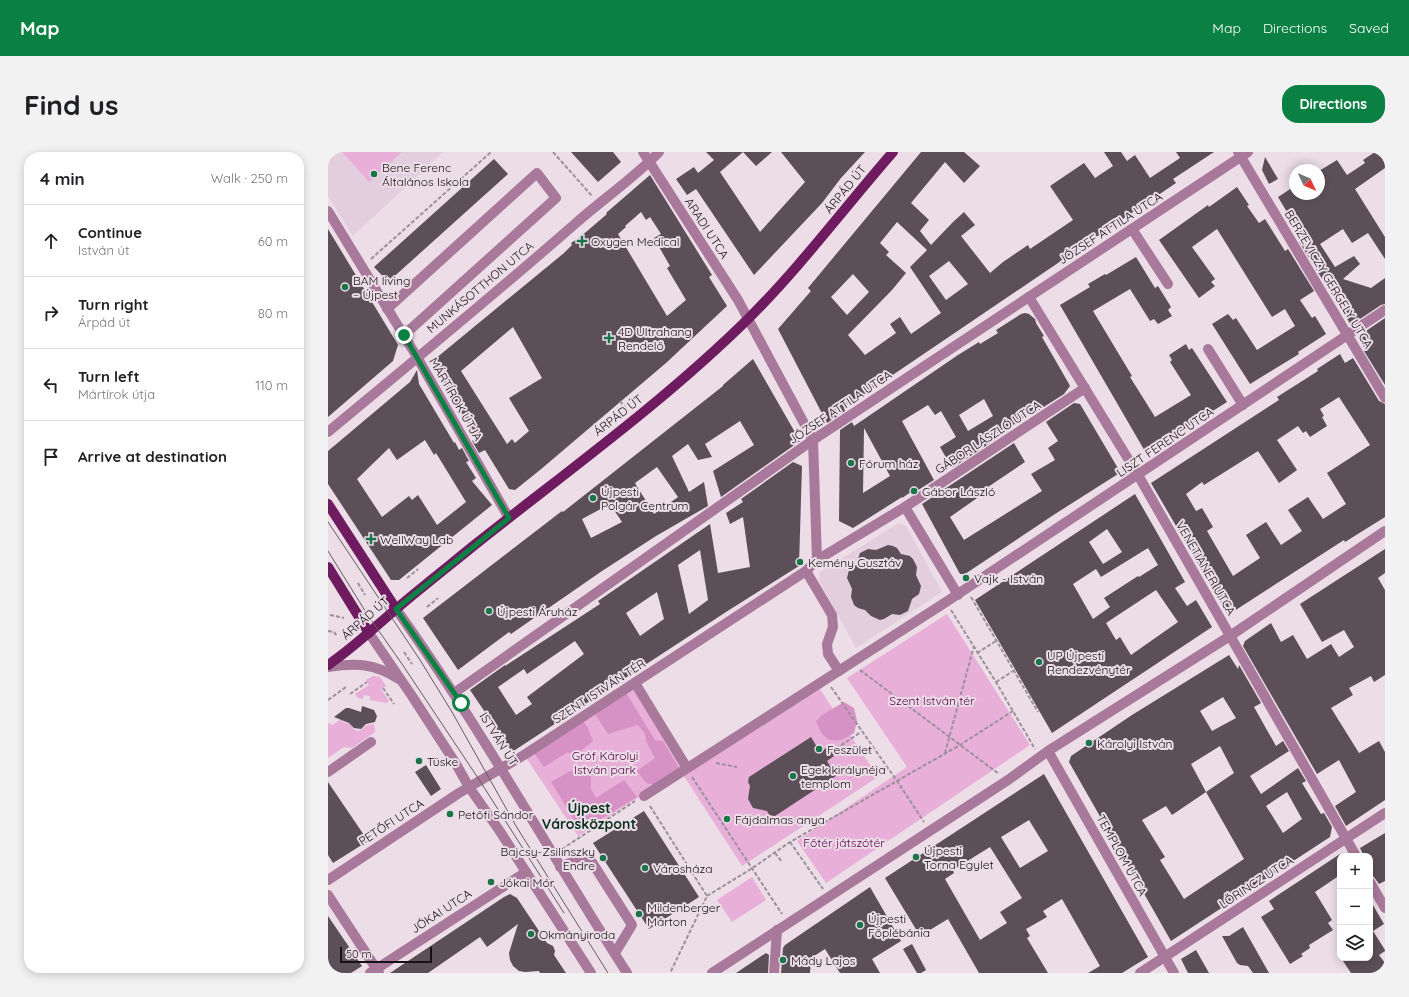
<!DOCTYPE html>
<html lang="en">
<head>
<meta charset="utf-8">
<style>
  :root { --surface:#fff; --page:#f2f2f2; --text:#202124; --muted:#757577; --line:#e0e0e0; --accent:#0b8043 }
  body { margin:0; font-family:Quicksand,sans-serif; background:var(--page); color:var(--text) }
  .controls { position:absolute; right:12px; bottom:12px; display:grid; overflow:hidden; border-radius:8px; box-shadow:0 2px 10px #0003 }
  .controls button { width:36px; height:36px; display:grid; place-items:center; padding:0; border:0; border-bottom:1px solid var(--line); background:var(--surface); color:var(--text); font:20px sans-serif }
  .compass { position:absolute; left:961px; top:12px; width:36px; height:36px; border-radius:50%; background:var(--surface); box-shadow:0 2px 10px #0003; rotate:134deg }
  .scale { position:absolute; left:12px; bottom:10px; width:92px; box-sizing:border-box; padding-left:4px; border:2px solid #161114; border-top:0; font-size:11px; line-height:14px; white-space:nowrap; color:#161114; -webkit-text-stroke:3px #ecdde7; paint-order:stroke }
  .stop { position:absolute; width:12px; height:12px; margin:-9px; border:3px solid #0b8043; border-radius:50%; background:#fff }
  .stop.end { background:#0b8043; border-color:#fff; box-shadow:0 1px 4px #0008 }
  .list { margin:0; padding:0; list-style:none }
  h2 { display:flex; justify-content:space-between; align-items:center; height:52px; margin:0; padding:0 16px; font-size:17px }
  h2 small { font-size:13px; font-weight:400; color:var(--muted) }
  .list li { display:grid; grid-template-columns:26px 1fr auto; gap:12px; align-items:center; box-sizing:border-box; height:72px; padding:0 16px; border-top:1px solid var(--line) }
  .list b { display:block; font-size:15px; white-space:nowrap }
  .list p { margin:0; font-size:13px; white-space:nowrap; color:var(--muted) }
  .list em { font-size:13px; font-style:normal; color:var(--muted) }
  .icon { flex:none; width:22px; height:22px; fill:none; stroke:currentColor; stroke-width:2; stroke-linecap:round; stroke-linejoin:round }
  .map { position:relative; flex:none; width:1057px; height:821px; overflow:hidden; border-radius:16px }
  header { display:flex; align-items:center; gap:24px; box-sizing:border-box; height:56px; padding:0 20px; background:var(--accent); color:#fff }
  header strong { font-size:19px }
  nav { display:flex; gap:22px; margin-inline-start:auto; font-size:14px }
  .intro { display:flex; align-items:center; justify-content:space-between; box-sizing:border-box; height:96px; padding:0 24px }
  h1 { margin:0; font-size:28px }
  .button { padding:10px 18px; border-radius:16px; background:var(--accent); color:#fff; font-size:14px; font-weight:700 }
  main { display:flex; gap:24px; padding:0 24px }
  aside { flex:1; background:var(--surface); border-radius:16px; box-shadow:0 2px 10px #0003 }
  .map>svg:first-child { display:block }
  .built { fill:#e3cedd }
  .green { fill:#e8afd8 }
  .forest { fill:#d792c5 }
  .building { fill:#5c4f58; fill-rule:evenodd }
  .lines { fill:none; stroke-linecap:round; stroke-linejoin:round }
  .path { stroke:#9c9199; stroke-width:2; stroke-dasharray:4 2; stroke-linecap:butt }
  .minor { stroke:#a8799b; stroke-width:10 }
  .major { stroke:#6f1b5f; stroke-width:10 }
  .tram { stroke:#635a60; stroke-width:1 }
  .route { stroke:#0b8043; stroke-width:5 }
  .poi-dot { fill:#1a7549; stroke:#ecdde7; stroke-width:1.5 }
  .labels { text-anchor:middle; dominant-baseline:central; stroke-width:4; stroke-linejoin:round; paint-order:stroke }
  .poi-label { font-size:12px; fill:#161114; stroke:#ecdde7; text-anchor:start }
  .street-label { font-size:12px; fill:#161114; stroke:#ecdde7 }
  .park-label { font-size:12px; fill:#560148; stroke:#ecdde7 }
  .quarter-label { font-size:14px; font-weight:bold; fill:#08321d; stroke:#ecdde7 }
</style>
</head>
<body>
<header>
<strong>Map</strong>
<nav><a>Map</a><a>Directions</a><a>Saved</a></nav>
</header>
<div class="intro"><h1>Find us</h1><a class="button">Directions</a></div>
<main>
<aside>
<h2>4 min<small>Walk · 250 m</small></h2>
<ul class="list">
<li><svg class="icon" aria-label="ahead" viewBox="0 0 24 24"><path d="M12 20V5M6 11l6-6 6 6"/></svg><div><b>Continue</b><p>István út</p></div><em>60 m</em></li>
<li><svg class="icon" aria-label="right" viewBox="0 0 24 24"><path d="M7 20v-9h11M14 6l5 5-5 5"/></svg><div><b>Turn right</b><p>Árpád út</p></div><em>80 m</em></li>
<li><svg class="icon" aria-label="left" viewBox="0 0 24 24"><path d="M17 20v-9H6M10 6l-5 5 5 5"/></svg><div><b>Turn left</b><p>Mártírok útja</p></div><em>110 m</em></li>
<li><svg class="icon" aria-label="arrive" viewBox="0 0 24 24"><path d="M6 21V4h12l-3 4 3 4H6"/></svg><div><b>Arrive at destination</b></div></li>
</ul>
</aside>
<div class="map">
<svg width="1057" height="821" viewBox="0 0 1057 821">
  <rect width="100%" height="100%" fill="#ecdde7"/>
  <g class="built">
    <path d="M0,0H115L25,84L0,44Z"/>
    <path d="M571,371L578,374L614,440L528,496L491,429V424L492,420Z"/>
  </g>
  <g class="green">
    <path d="M14,0H74L41,30Z"/>
    <path d="M619,462L702,593L498,731L469,689L579,615L519,526Z"/>
    <path d="M45,524L52,525L58,534L53,537L61,549L58,551L42,548V544L36,543L35,547L30,546L27,542L41,533L38,528Z"/>
    <path d="M306,535L357,616L250,684L197,604Z"/>
    <path d="M492,537L550,625L414,714L356,624Z"/>
    <path d="M13,567L15,570L22,572L26,577L29,579L33,578L39,573L46,572L47,580L24,596L16,595L0,606V571L5,573Z"/>
    <path d="M424,725L438,748L404,770L389,748Z"/>
  </g>
  <g class="forest">
    <path d="M298,541L327,588L335,589L352,618L327,633L318,631L309,619L327,606L318,589L317,582L310,573L280,582L267,562Z"/>
    <path d="M516,550L526,556L529,569L526,581C522,583 516,588 511,588C497,591 492,579 488,569L494,563Z"/>
    <path d="M255,569L260,576L265,589L247,604L240,600L216,615L206,601Z"/>
    <path d="M242,619L263,620V637L268,646L296,628L309,645L253,679L223,630Z"/>
  </g>
  <g class="building">
    <path d="M243,0H285L293,10L270,30Z"/>
    <path d="M378,0H415L392,20L432,80L477,30L453,0H537L513,26L494,51L426,123L368,37L359,43L348,27L366,15L370,21L386,8Z"/>
    <path d="M415,0H444L428,14Z"/>
    <path d="M593,0H636L652,14L636,31L617,10L583,51L601,68L592,79L603,93L625,70L636,60L647,73L633,84L662,121L675,110L700,93L702,97L745,68L722,34L756,11L767,26L785,14L776,0H793L799,9L807,3L822,26L852,6L848,0H886L845,27L848,31L516,256L517,259L499,271L450,177L483,139L480,136ZM569,70L599,98L582,115L613,161L583,182L572,165L562,172L568,181L537,203L520,183L564,138L578,121L558,103L561,100L552,91ZM621,109L640,132L618,148L601,124ZM525,122L541,140L519,163L503,145Z"/>
    <path d="M1047,0H1057V16L1027,37L1057,85V107L1040,81L1024,91L1015,77L992,92L1007,115L1026,104L1032,112L1015,127L1043,136L1057,126V152L1053,153L1023,173L971,90L975,87L950,45L967,34V42H991V19L1009,8L1019,23L1037,11L1035,8Z"/>
    <path d="M937,5L950,27L941,32L934,18Z"/>
    <path d="M166,7L180,22L60,130L46,115Z"/>
    <path d="M322,23L384,123L381,125L399,154L338,211L212,318L187,338L181,337L157,298L151,301L144,289L149,286L105,214V210L107,207L236,101L244,93L243,91L251,86L279,62L278,61ZM313,60L318,68L322,65L333,82L326,86L342,114L339,116L358,148L339,164L290,82L298,75L297,74ZM185,175L214,226L181,246L201,279L187,291L184,287L179,292L133,219Z"/>
    <path d="M909,35L921,53L919,54L931,71L937,67L957,99L960,97L986,139L972,148L984,166L987,164L998,182L970,200L971,202L922,232L884,172L900,162L905,168L908,166L929,198L967,174L957,157L944,165L889,77L864,95L887,127L883,130L887,134L871,146L831,88L880,53L881,55Z"/>
    <path d="M0,77L70,193L65,209L0,265Z"/>
    <path d="M808,105L827,136L830,134L843,155L840,158L844,164L830,172L826,167L822,169L802,137L765,159L804,224L802,225L827,265L863,243L842,210L844,208L841,203L858,192L861,198L864,196L899,250L818,301L732,153L762,135L760,132L777,122L778,123Z"/>
    <path d="M697,161L701,162L707,167L708,171L716,184L714,185L741,232L742,234L736,242L711,258L710,256L678,278L679,280L624,316L612,295L628,285L613,259L607,263L600,253L574,269L606,328L587,340L586,338L574,346V345L525,376L511,369L512,278L524,270L526,274L630,203L651,190L652,192L670,181L668,178L693,162ZM656,247L665,264L640,279L631,263ZM536,276L562,324L535,341Z"/>
    <path d="M1057,166V233L1036,199L1038,198L1032,189L1035,181Z"/>
    <path d="M1012,202L1017,211L1025,206L1051,249L1057,252V365L1017,390L1016,388L900,463L823,331L951,248L949,245L990,219L989,217ZM1011,245L1042,293L999,321L1018,352L995,367L980,345L960,358L974,379L953,393L938,370L918,383L932,406L905,424L879,379L885,375L874,356L868,359L858,342L874,330L876,333L930,299L951,331L969,318L949,288L970,274L975,281L978,279L982,285L999,274L994,265L996,264L992,257Z"/>
    <path d="M425,207L472,289L393,345L385,319L426,293L412,269L377,292L384,305L370,308L360,292L344,304L361,340L376,330L380,354L328,384L274,419L183,482L181,480L130,518L95,466L234,359L235,360L395,234V233ZM329,315L350,345L326,362L307,331ZM282,352L294,370L263,386L254,367Z"/>
    <path d="M89,218L91,232L126,291L127,290L131,298L134,296L141,309L138,310L148,326L144,329L164,353L71,428H63L0,332V299L82,230ZM97,288L106,303L108,301L138,350L109,373L90,343L84,348L81,344L54,365L29,327L61,296L69,308Z"/>
    <path d="M746,251L752,252L791,318L790,322L727,362L637,422H632L594,352L686,291L697,310L660,335L662,337L622,365L636,388L714,339L703,322L727,308L720,296L730,289L718,270Z"/>
    <path d="M465,310L474,314L471,414L398,460L184,600L142,538L177,513V514L272,452L270,449L382,372L390,421L422,415L415,365L402,372L398,361L415,350L413,347ZM372,398L380,448L361,462L350,413ZM329,440L336,467L312,484L298,461ZM247,489L256,502L199,545L204,552L188,563L170,535L196,517L199,522Z"/>
    <path d="M807,342L857,430L847,436L859,454L868,448L884,475L724,581L647,448ZM779,377L794,400L775,412L761,390ZM820,396L830,413L811,425L810,424L776,446L782,455L765,467L745,432L768,417L773,425ZM828,438L850,470L803,503L792,485L788,488L778,471Z"/>
    <path d="M560,393L565,394L569,396L573,402L582,404L585,407L589,415L588,423L593,434L591,442L584,447L580,459L572,463L564,462L556,467L552,468L543,464L537,458L530,456L526,453L523,445L524,437L519,426L521,418L528,413L532,401L540,397L548,398Z"/>
    <path d="M1057,397V421L1050,426L1057,438V523L1046,530L1043,524L1021,536L1025,543L1003,556L1031,601L1051,589L1057,600V648L1018,674L1007,654L1028,640L1011,608L989,622L915,494L917,489L943,471L953,490L965,483L979,507L1003,492L1011,505L1026,495L1016,478L994,490L972,452Z"/>
    <path d="M901,503L910,517L911,513L933,551L926,555L948,594L955,589L961,599L922,624L933,642L970,616L978,629L974,631L993,662L996,661L1004,675L1002,685L843,789L741,610L743,604L804,563ZM895,545L908,566L884,579L872,559ZM892,594L906,621L878,640L863,612ZM878,640L916,707L856,747L832,708L837,705L814,668L838,654L844,663ZM959,640L974,667L955,681L938,654Z"/>
    <path d="M34,554L46,558L49,564L47,570L38,572L33,577L26,576L21,571L6,565L18,556H21L33,560Z"/>
    <path d="M483,585L492,600L500,595L506,604L499,609L508,624L447,664L441,663L439,659L425,656L420,647L422,634L420,630L421,625Z"/>
    <path d="M98,613L113,637L103,644L87,620Z"/>
    <path d="M716,622L820,805L794,821H760L772,814L734,747L715,759L719,765L698,777L702,784L699,786L720,821H651L620,767L592,784L557,726ZM701,668L720,699L692,716L673,685ZM662,695L694,746L672,760L679,771L652,788L617,727L626,721L625,718Z"/>
    <path d="M0,630L40,689L5,711L0,703Z"/>
    <path d="M316,659L371,745L321,777L265,691Z"/>
    <path d="M1057,681V729L1051,732L1046,725L1042,724V704H1036L1032,696Z"/>
    <path d="M1012,702V723L987,740L1004,768L1000,771L1005,778L981,793L982,796L973,802L975,804L962,812L933,765L946,757L941,749Z"/>
    <path d="M542,735L573,789L544,807L552,821H512L497,797L483,806L482,821H453L455,796L457,793Z"/>
    <path d="M182,742L189,746L219,791L225,794L227,799L226,803L238,821H212L211,819L197,820L191,819L185,814L182,808L181,801L190,772L159,795L152,785L100,821H62L176,745Z"/>
    <path d="M1042,748L1056,772L1045,779L1057,798V799L1051,803L1057,811V815L1048,821H1023L1013,806H1042Z"/>
    <path d="M0,764L34,814L23,821H0Z"/>
    <path d="M915,775L941,821H925L920,814L912,813L909,811L894,784H901Z"/>
    <path d="M584,792L598,818L593,821H589L575,797Z"/>
    <path d="M868,798L881,821H860L853,807Z"/>
    <path d="M438,801L441,803L440,821H408Z"/>
  </g>
  <g class="lines">
    <g class="path">
      <path d="M225,0L264,44"/>
      <path d="M43,107L163,0"/>
      <path d="M292,249L300,259"/>
      <path d="M79,426L90,417"/>
      <path d="M30,431L37,443"/>
      <path d="M643,445L710,560"/>
      <path d="M99,455L110,446"/>
      <path d="M623,458L668,530L707,597"/>
      <path d="M2,463L16,466"/>
      <path d="M0,479L6,480L9,484"/>
      <path d="M76,500L84,512"/>
      <path d="M649,501L668,489"/>
      <path d="M532,518L671,622"/>
      <path d="M668,530L685,519"/>
      <path d="M503,535L569,629L596,670"/>
      <path d="M55,536L66,552"/>
      <path d="M22,542L39,530"/>
      <path d="M0,548L18,535"/>
      <path d="M503,600L533,580"/>
      <path d="M617,601L646,494"/>
      <path d="M388,611L409,615"/>
      <path d="M364,625L454,762"/>
      <path d="M322,654L379,744L342,821"/>
      <path d="M462,690L495,737"/>
      <path d="M234,697L307,649"/>
      <path d="M447,701L454,710"/>
      <path d="M379,744L423,717L462,690L632,593L685,559"/>
    </g>
    <g class="minor">
      <path d="M315,0L410,148L485,288L489,408"/>
      <path d="M910,0L1057,246"/>
      <path d="M0,59L89,205L181,366"/>
      <path d="M804,77L840,132"/>
      <path d="M701,145L810,323L1028,704"/>
      <path d="M59,157L209,21L228,46L76,183"/>
      <path d="M880,197L915,253"/>
      <path d="M0,280C83,211 167,142 248,71C275,47 306,26 331,0"/>
      <path d="M577,355L630,443"/>
      <path d="M478,419L504,463L505,475L499,492L500,502L511,519"/>
      <path d="M68,457C152,574 221,700 299,821"/>
      <path d="M41,481L84,544L128,612L141,635L171,678L263,821"/>
      <path d="M0,515C28,511 46,511 71,527"/>
      <path d="M307,531L359,616"/>
      <path d="M126,541L485,288L920,0"/>
      <path d="M720,599L846,821"/>
      <path d="M0,620L43,590"/>
      <path d="M316,644L618,450L1057,158"/>
      <path d="M232,715L260,704L304,773L287,801"/>
      <path d="M0,728L131,641L196,603L478,419L489,408L577,355L757,236"/>
      <path d="M1042,730L1057,756"/>
      <path d="M0,743L51,821"/>
      <path d="M42,821L198,720"/>
      <path d="M384,821L680,628L720,599L902,484L1057,379"/>
      <path d="M446,821L449,778"/>
      <path d="M812,821L1057,661"/>
    </g>
    <g class="major">
      <path d="M0,352L68,457"/>
      <path d="M0,415L41,481"/>
      <path d="M0,513C25,496 46,476 68,457C95,434 122,413 149,391C241,318 337,249 421,166C473,114 517,55 565,0"/>
    </g>
    <g class="tram">
      <path d="M0,370L92,508L124,560L188,674L280,821"/>
      <path d="M0,399L39,462L74,512L152,629L236,761"/>
    </g>
  </g>
  <g class="lines">
    <path class="route" d="M76,183L181,366L68,457L133,551"/>
  </g>
  <g class="poi-dot">
    <circle cx="46" cy="22" r="4"/>
    <path d="M252 83h4v4h4v4h-4v4h-4v-4h-4v-4h4z"/>
    <circle cx="17" cy="135" r="4"/>
    <path d="M279 180h4v4h4v4h-4v4h-4v-4h-4v-4h4z"/>
    <circle cx="523" cy="311" r="4"/>
    <circle cx="586" cy="339" r="4"/>
    <circle cx="265" cy="346" r="4"/>
    <path d="M41 381h4v4h4v4h-4v4h-4v-4h-4v-4h4z"/>
    <circle cx="472" cy="410" r="4"/>
    <circle cx="638" cy="426" r="4"/>
    <circle cx="161" cy="459" r="4"/>
    <circle cx="711" cy="510" r="4"/>
    <circle cx="761" cy="591" r="4"/>
    <circle cx="491" cy="597" r="4"/>
    <circle cx="91" cy="609" r="4"/>
    <circle cx="465" cy="624" r="4"/>
    <circle cx="122" cy="662" r="4"/>
    <circle cx="399" cy="667" r="4"/>
    <circle cx="588" cy="705" r="4"/>
    <circle cx="275" cy="706" r="4"/>
    <circle cx="317" cy="716" r="4"/>
    <circle cx="163" cy="730" r="4"/>
    <circle cx="311" cy="762" r="4"/>
    <circle cx="532" cy="773" r="4"/>
    <circle cx="203" cy="782" r="4"/>
    <circle cx="455" cy="808" r="4"/>
  </g>
  <g class="labels">
    <g class="poi-label">
      <text x="54" y="15">Bene Ferenc<tspan x="54" dy="14">Általános Iskola</tspan></text>
      <text x="263" y="89">Oxygen Medical</text>
      <text x="25" y="128">BAM living<tspan x="25" dy="14">– Újpest</tspan></text>
      <text x="290" y="179">4D Ultrahang<tspan x="290" dy="14">Rendelő</tspan></text>
      <text x="531" y="311">Fórum ház</text>
      <text x="273" y="339">Újpesti<tspan x="273" dy="14">Polgár Centrum</tspan></text>
      <text x="594" y="339">Gábor László</text>
      <text x="52" y="387">WellWay Lab</text>
      <text x="480" y="410">Kemény Gusztáv</text>
      <text x="646" y="426">Vajk - István</text>
      <text x="169" y="459">Újpesti Áruház</text>
      <text x="719" y="503">UP Újpesti<tspan x="719" dy="14">Rendezvénytér</tspan></text>
      <text x="769" y="591">Károlyi István</text>
      <text x="499" y="597">Feszület</text>
      <text x="99" y="609">Tüske</text>
      <text x="473" y="617">Egek királynéja<tspan x="473" dy="14">templom</tspan></text>
      <text x="130" y="662">Petőfi Sándor</text>
      <text x="407" y="667">Fájdalmas anya</text>
      <text x="596" y="698">Újpesti<tspan x="596" dy="14">Torna Egylet</tspan></text>
      <text x="267" y="699" text-anchor="end">Bajcsy-Zsilinszky<tspan x="267" dy="14">Endre</tspan></text>
      <text x="325" y="716">Városháza</text>
      <text x="171" y="730">Jókai Mór</text>
      <text x="319" y="755">Mildenberger<tspan x="319" dy="14">Márton</tspan></text>
      <text x="540" y="766">Újpesti<tspan x="540" dy="14">Főplébánia</tspan></text>
      <text x="211" y="782">Okmányiroda</text>
      <text x="463" y="808">Mády Lajos</text>
    </g>
    <g class="street-label">
      <text transform="translate(517 37) rotate(-51)">ÁRPÁD ÚT</text>
      <text transform="translate(379 76) rotate(57)">ARADI UTCA</text>
      <text transform="translate(782 76) rotate(-33)">JÓZSEF ATTILA UTCA</text>
      <text transform="translate(1001 127) rotate(59)">BERZEVICZY GERGELY UTCA</text>
      <text transform="translate(152 135) rotate(-40)">MUNKÁSOTTHON UTCA</text>
      <text transform="translate(128 247) rotate(60)">MÁRTÍROK ÚTJA</text>
      <text transform="translate(512 255) rotate(-34)">JÓZSEF ATTILA UTCA</text>
      <text transform="translate(290 263) rotate(-38)">ÁRPÁD ÚT</text>
      <text transform="translate(660 285) rotate(-33)">GÁBOR LÁSZLÓ UTCA</text>
      <text transform="translate(837 290) rotate(-34)">LISZT FERENC UTCA</text>
      <text transform="translate(878 416) rotate(60)">VENETIANER UTCA</text>
      <text transform="translate(37 466) rotate(-41)">ÁRPÁD ÚT</text>
      <text transform="translate(271 539) rotate(-33)">SZENT ISTVÁN TÉR</text>
      <text transform="translate(171 587) rotate(58)">ISTVÁN ÚT</text>
      <text transform="translate(63 670) rotate(-33)">PETŐFI UTCA</text>
      <text transform="translate(794 703) rotate(61)">TEMPLOM UTCA</text>
      <text transform="translate(928 730) rotate(-33)">LŐRINCZ UTCA</text>
      <text transform="translate(113 759) rotate(-33)">JÓKAI UTCA</text>
    </g>
    <g class="park-label">
      <text x="604" y="548">Szent István tér</text>
      <text x="277" y="603">Gróf Károlyi<tspan x="277" dy="14">István park</tspan></text>
      <text x="516" y="690">Főtér játszótér</text>
    </g>
    <g class="quarter-label">
      <text x="261" y="656">Újpest<tspan x="261" dy="16">Városközpont</tspan></text>
    </g>
  </g>
</svg>
<div class="controls">
<button>+</button>
<button>−</button>
<button><svg class="icon" aria-label="layers" viewBox="0 0 24 24"><path d="M12 4l9 5-9 5-9-5zM3 14l9 5 9-5"/></svg></button>
</div>
<svg class="compass" viewBox="-18 -18 36 36"><path d="M0-13l5 13h-10z" fill="#e53935"/><path d="M0 13l5-13h-10z" fill="#757577"/></svg>
<div class="scale">50 m</div>
<div class="stop" style="left:133px;top:551px"></div>
<div class="stop end" style="left:76px;top:183px"></div>
</div>
</main>
</body>
</html>
